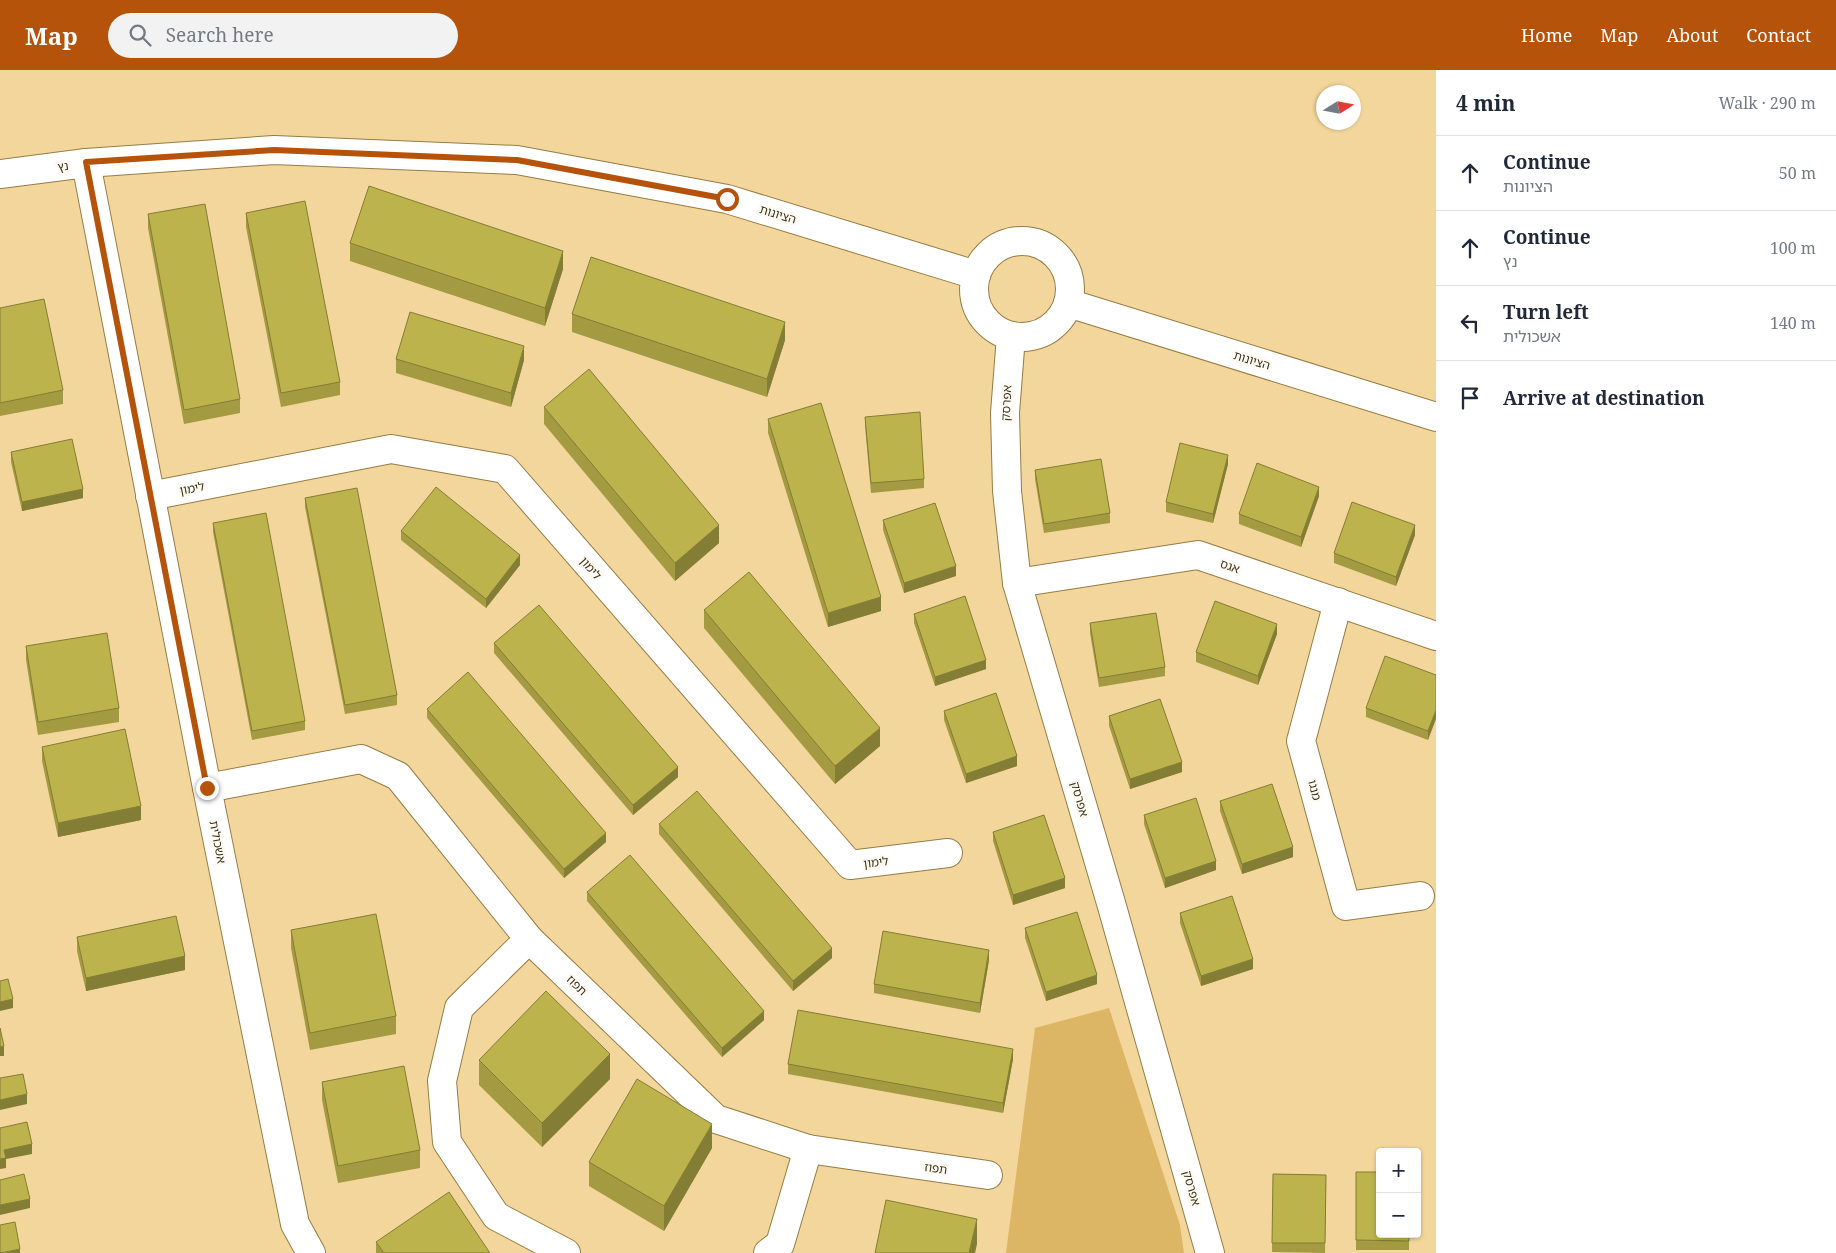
<!DOCTYPE html>
<html lang="en">
<head>
<meta charset="utf-8">
<style>
  :root { --surface:#fff; --page:#f2f2f3; --text:#1f2937; --muted:#747a83; --line:#e0e1e3; --accent:#b45309 }
  body { margin:0; font-family:"Noto Serif","Noto Sans Hebrew",serif; background:var(--page); color:var(--text) }
  .controls { position:absolute; right:15px; bottom:15px; display:grid; overflow:hidden; border-radius:5px; box-shadow:0 1px 4px #0004 }
  .controls button { width:45px; height:45px; display:grid; place-items:center; padding:0; border:0; border-bottom:1px solid var(--line); background:var(--surface); color:var(--text); font:25px sans-serif }
  .compass { position:absolute; left:1316px; top:15px; width:45px; height:45px; border-radius:50%; background:var(--surface); box-shadow:0 1px 4px #0004; rotate:79deg }
  .stop { position:absolute; width:15px; height:15px; margin:-11px; border:4px solid #b45309; border-radius:50%; background:#fff }
  .stop.end { background:#b45309; border-color:#fff; box-shadow:0 1px 5px #0008 }
  .list { margin:0; padding:0; list-style:none }
  h2 { display:flex; justify-content:space-between; align-items:center; height:65px; margin:0; padding:0 20px; font-size:21px }
  h2 small { font-size:16px; font-weight:400; color:var(--muted) }
  .list li { display:grid; grid-template-columns:32px 1fr auto; gap:15px; align-items:center; box-sizing:border-box; height:75px; padding:0 20px; border-top:1px solid var(--line) }
  .list b { display:block; font-size:19px; white-space:nowrap }
  .list p { margin:0; font-size:16px; white-space:nowrap; color:var(--muted) }
  .list em { font-size:16px; font-style:normal; color:var(--muted) }
  .icon { flex:none; width:28px; height:28px; fill:none; stroke:currentColor; stroke-width:2; stroke-linecap:round; stroke-linejoin:round }
  .map { position:relative; flex:none; width:1436px; height:1183px; overflow:hidden }
  header { display:flex; align-items:center; gap:30px; box-sizing:border-box; height:70px; padding:0 25px; background:var(--accent); color:#fff }
  header strong { font-size:24px }
  nav { display:flex; gap:28px; margin-inline-start:auto; font-size:18px }
  .search { width:350px; height:45px; background:var(--page); display:flex; align-items:center; gap:12px; box-sizing:border-box; padding:0 18px; border-radius:28px; color:var(--muted); font-size:19px }
  main { display:flex }
  aside { flex:1; background:var(--surface) }
  .map>svg:first-child { display:block }
  .green { fill:#ddb665 }
  .lines { fill:none; stroke-linecap:round; stroke-linejoin:round }
  .minor-casing { stroke:#977c44; stroke-width:30 }
  .minor { stroke:#fff; stroke-width:28 }
  .wall { fill:#a39a41 }
  .shaded-wall { fill:#847d35 }
  .building { fill:#bdb34c; stroke:#847d35 }
  .route { stroke:#b45309; stroke-width:6 }
  .labels { text-anchor:middle; dominant-baseline:central; stroke-width:5; stroke-linejoin:round; paint-order:stroke }
  .street-label { font-size:12px; fill:#3e321b; stroke:#fdfaf4 }
</style>
</head>
<body>
<header>
<strong>Map</strong>
<div class="search"><svg class="icon" aria-label="search" viewBox="0 0 24 24"><circle cx="10" cy="10" r="6"/><path d="M15 15l6 6"/></svg>Search here</div>
<nav><a>Home</a><a>Map</a><a>About</a><a>Contact</a></nav>
</header>
<main>
<div class="map">
<svg width="1436" height="1183" viewBox="0 0 1436 1183">
  <rect width="100%" height="100%" fill="#f3d69b"/>
  <path class="green" d="M1109,938L1180,1155L1184,1183H1006L1035,958Z"/>
  <g class="lines">
    <defs>
      <g id="minor">
        <path d="M86,93L207,718L295,1154L311,1183"/>
        <path d="M0,104L86,93L274,80L517,90L727,129L976,205"/>
        <circle cx="1022" cy="219" r="48"/>
        <path d="M1068,233L1436,347"/>
        <path d="M1011,266L1005,343L1007,421L1017,513L1111,833L1210,1183"/>
        <path d="M150,426L391,379L505,399L850,795L948,783"/>
        <path d="M1017,513L1198,485L1436,566"/>
        <path d="M1338,532L1301,671L1346,836L1420,826"/>
        <path d="M207,718L361,689L398,706L529,869L716,1049L808,1079L988,1105"/>
        <path d="M529,869L459,938L442,1011L447,1072L496,1146L566,1183"/>
        <path d="M768,1183L780,1174L808,1079"/>
      </g>
    </defs>
    <use href="#minor" class="minor-casing"/>
    <use href="#minor" class="minor"/>
  </g>
  <g class="wall">
    <path d="M246,143L340,312V325L281,337L246,157Z"/>
    <path d="M148,144L240,329V343L184,354L148,158Z"/>
    <path d="M350,173L563,199L545,256L350,191Z"/>
    <path d="M0,238L63,320V334L0,346Z"/>
    <path d="M572,244L785,270L767,327L572,262Z"/>
    <path d="M396,289L524,290L511,337L396,303Z"/>
    <path d="M544,337L719,473L675,511L544,354Z"/>
    <path d="M865,347L924,409V418L871,423L865,356Z"/>
    <path d="M768,349L881,541L828,557L768,363Z"/>
    <path d="M11,382L83,428L22,441L11,392Z"/>
    <path d="M1228,394L1213,453L1166,442V432Z"/>
    <path d="M1035,400L1110,443V453L1044,463L1035,409Z"/>
    <path d="M1319,426L1301,477L1239,454V444Z"/>
    <path d="M305,428L397,625V635L345,644L305,437Z"/>
    <path d="M883,450L956,506L904,523L883,460Z"/>
    <path d="M213,453L305,651V660L252,670L213,462Z"/>
    <path d="M401,461L520,495L486,538L401,470Z"/>
    <path d="M1415,465L1396,516L1334,493V483Z"/>
    <path d="M704,540L880,676L835,714L704,558Z"/>
    <path d="M914,544L986,599L935,616L914,553Z"/>
    <path d="M1090,553L1165,597V606L1099,617L1090,563Z"/>
    <path d="M1277,564L1258,615L1196,592V582Z"/>
    <path d="M494,573L678,707L633,745L494,583Z"/>
    <path d="M26,576L119,638V652L38,665L26,590Z"/>
    <path d="M1436,605L1428,670L1366,647V638Z"/>
    <path d="M427,639L606,772L564,808L427,648Z"/>
    <path d="M944,641L1017,696L966,713L944,650Z"/>
    <path d="M1109,646L1182,702L1130,719L1109,656Z"/>
    <path d="M42,677L141,750L58,767L42,691Z"/>
    <path d="M1220,731L1293,787L1242,804L1220,741Z"/>
    <path d="M1144,745L1216,800L1165,818L1144,754Z"/>
    <path d="M659,754L832,888L793,921L659,764Z"/>
    <path d="M993,762L1065,818L1013,835L993,771Z"/>
    <path d="M587,822L764,950L722,987L587,831Z"/>
    <path d="M1180,843L1253,899L1201,916L1180,853Z"/>
    <path d="M1025,858L1097,914L1046,931L1025,868Z"/>
    <path d="M291,860L396,946V964L310,980L291,878Z"/>
    <path d="M77,867L185,900L86,921L77,881Z"/>
    <path d="M989,890L980,943L874,923V914Z"/>
    <path d="M1013,989L1003,1043L788,1004V994Z"/>
    <path d="M479,990L610,1009L542,1077L479,1015Z"/>
    <path d="M322,1012L420,1080V1098L338,1113L322,1030Z"/>
    <path d="M712,1078L664,1161L589,1116V1092Z"/>
    <path d="M1356,1102L1409,1164V1180H1356Z"/>
    <path d="M1273,1104L1326,1105L1325,1183L1272,1182Z"/>
    <path d="M376,1172L490,1183H376Z"/>
  </g>
  <g class="shaded-wall">
    <path d="M563,181V199L545,256V238Z"/>
    <path d="M785,252V270L767,327V309Z"/>
    <path d="M524,276V290L511,337V323Z"/>
    <path d="M1228,385V394L1213,453V444Z"/>
    <path d="M1319,417V426L1301,477V467Z"/>
    <path d="M83,419V428L22,441V432Z"/>
    <path d="M719,455V473L675,511V493Z"/>
    <path d="M1415,455V465L1396,516V507Z"/>
    <path d="M520,485V495L486,538V529Z"/>
    <path d="M956,496V506L904,523V513Z"/>
    <path d="M881,527V541L828,557V543Z"/>
    <path d="M1277,554V564L1258,615V606Z"/>
    <path d="M986,590V599L935,616V607Z"/>
    <path d="M1436,640V649L1428,670V661Z"/>
    <path d="M880,658V676L835,714V696Z"/>
    <path d="M1017,686V696L966,713V704Z"/>
    <path d="M1182,692V702L1130,719V709Z"/>
    <path d="M678,697V707L633,745V735Z"/>
    <path d="M141,736V750L58,767V753Z"/>
    <path d="M606,763V772L564,808V799Z"/>
    <path d="M1293,777V787L1242,804V794Z"/>
    <path d="M1216,791V800L1165,818V808Z"/>
    <path d="M1065,808V818L1013,835V825Z"/>
    <path d="M832,878V888L793,921V911Z"/>
    <path d="M989,880V890L980,943V933Z"/>
    <path d="M185,886V900L86,921V908Z"/>
    <path d="M1253,889V899L1201,916V906Z"/>
    <path d="M1097,905V914L1046,931V922Z"/>
    <path d="M13,929V938L0,941V932Z"/>
    <path d="M764,941V950L722,987V978Z"/>
    <path d="M4,976V986H0V977Z"/>
    <path d="M1013,979V989L1003,1043V1033Z"/>
    <path d="M610,984V1009L542,1077V1053Z"/>
    <path d="M27,1024V1034L0,1040V1030Z"/>
    <path d="M712,1054V1078L664,1161V1136Z"/>
    <path d="M32,1074V1084L6,1089V1098L0,1099V1090L4,1080Z"/>
    <path d="M30,1129V1138L0,1145V1135Z"/>
    <path d="M977,1149V1174L975,1183H969Z"/>
    <path d="M20,1179V1183H3Z"/>
  </g>
  <g class="building">
    <path d="M369,116L563,181L545,238L350,173Z"/>
    <path d="M305,131L340,312L281,323L246,143Z"/>
    <path d="M205,134L240,329L184,340L148,144Z"/>
    <path d="M591,187L785,252L767,309L572,244Z"/>
    <path d="M44,229L63,320L0,333V238Z"/>
    <path d="M410,242L524,276L511,323L396,289Z"/>
    <path d="M589,299L719,455L675,493L544,337Z"/>
    <path d="M821,333L881,527L828,543L768,349Z"/>
    <path d="M920,342L924,409L871,413L865,347Z"/>
    <path d="M72,369L83,419L22,432L11,382Z"/>
    <path d="M1180,373L1228,385L1213,444L1166,432Z"/>
    <path d="M1101,389L1110,443L1044,454L1035,400Z"/>
    <path d="M1257,393L1319,417L1301,467L1239,444Z"/>
    <path d="M436,417L520,485L486,529L401,461Z"/>
    <path d="M357,418L397,625L345,635L305,428Z"/>
    <path d="M1352,432L1415,455L1396,507L1334,483Z"/>
    <path d="M935,433L956,496L904,513L883,450Z"/>
    <path d="M266,443L305,651L252,661L213,453Z"/>
    <path d="M749,502L880,658L835,696L704,540Z"/>
    <path d="M965,526L986,590L935,607L914,544Z"/>
    <path d="M1215,531L1277,554L1258,606L1196,582Z"/>
    <path d="M539,535L678,697L633,735L494,573Z"/>
    <path d="M1156,543L1165,597L1099,608L1090,553Z"/>
    <path d="M107,563L119,638L38,652L26,576Z"/>
    <path d="M1385,586L1436,605V640L1428,661L1366,638Z"/>
    <path d="M468,602L606,763L564,799L427,639Z"/>
    <path d="M996,623L1017,686L966,704L944,641Z"/>
    <path d="M1160,629L1182,692L1130,709L1109,646Z"/>
    <path d="M125,659L141,736L58,753L42,677Z"/>
    <path d="M1272,714L1293,777L1242,794L1220,731Z"/>
    <path d="M697,721L832,878L793,911L659,754Z"/>
    <path d="M1196,728L1216,791L1165,808L1144,745Z"/>
    <path d="M1044,745L1065,808L1013,825L993,762Z"/>
    <path d="M630,785L764,941L722,978L587,822Z"/>
    <path d="M1232,826L1253,889L1201,906L1180,843Z"/>
    <path d="M1077,842L1097,905L1046,922L1025,858Z"/>
    <path d="M376,844L396,946L310,963L291,860Z"/>
    <path d="M176,846L185,886L86,908L77,867Z"/>
    <path d="M883,861L989,880L980,933L874,914Z"/>
    <path d="M8,909L13,929L0,932V911Z"/>
    <path d="M546,921L610,984L542,1053L479,990Z"/>
    <path d="M798,940L1013,979L1003,1033L788,994Z"/>
    <path d="M0,958L4,976L0,977Z"/>
    <path d="M404,996L420,1080L338,1096L322,1012Z"/>
    <path d="M23,1004L27,1024L0,1030V1008Z"/>
    <path d="M637,1009L712,1054L664,1136L589,1092Z"/>
    <path d="M27,1052L32,1074L4,1080L6,1088L0,1089V1058Z"/>
    <path d="M1356,1102H1380V1164H1409V1171L1356,1170Z"/>
    <path d="M24,1104L30,1129L0,1135V1110Z"/>
    <path d="M1273,1104L1326,1105L1325,1173H1272Z"/>
    <path d="M449,1122L490,1183H384L376,1172Z"/>
    <path d="M886,1130L977,1149L969,1183H875Z"/>
    <path d="M15,1152L20,1179L0,1183V1155Z"/>
  </g>
  <g class="lines">
    <path class="route" d="M207,718L86,92L274,80L517,90L727,129"/>
  </g>
  <g class="labels">
    <g class="street-label">
      <text transform="translate(63 96) rotate(-8)">נץ</text>
      <text transform="translate(778 144) rotate(17)">הציונות</text>
      <text transform="translate(1252 290) rotate(17)">הציונות</text>
      <text transform="translate(1006 333) rotate(-87)">אפרסק</text>
      <text transform="translate(192 418) rotate(-11)">לימון</text>
      <text transform="translate(1230 496) rotate(19)">אגס</text>
      <text transform="translate(591 498) rotate(49)">לימון</text>
      <text transform="translate(1315 720) rotate(75)">מנגו</text>
      <text transform="translate(1080 729) rotate(74)">אפרסק</text>
      <text transform="translate(218 772) rotate(79)">אשכולית</text>
      <text transform="translate(876 792) rotate(-7)">לימון</text>
      <text transform="translate(577 915) rotate(44)">תפוז</text>
      <text transform="translate(936 1098) rotate(8)">תפוז</text>
      <text transform="translate(1192 1118) rotate(74)">אפרסק</text>
    </g>
  </g>
</svg>
<div class="controls">
<button>+</button>
<button>−</button>
</div>
<svg class="compass" viewBox="-18 -18 36 36"><path d="M0-13l5 13h-10z" fill="#e53935"/><path d="M0 13l5-13h-10z" fill="#747a83"/></svg>
<div class="stop" style="left:727px;top:129px"></div>
<div class="stop end" style="left:207px;top:718px"></div>
</div>
<aside>
<h2>4 min<small>Walk · 290 m</small></h2>
<ul class="list">
<li><svg class="icon" aria-label="ahead" viewBox="0 0 24 24"><path d="M12 20V5M6 11l6-6 6 6"/></svg><div><b>Continue</b><p>הציונות</p></div><em>50 m</em></li>
<li><svg class="icon" aria-label="ahead" viewBox="0 0 24 24"><path d="M12 20V5M6 11l6-6 6 6"/></svg><div><b>Continue</b><p>נץ</p></div><em>100 m</em></li>
<li><svg class="icon" aria-label="left" viewBox="0 0 24 24"><path d="M17 20v-9H6M10 6l-5 5 5 5"/></svg><div><b>Turn left</b><p>אשכולית</p></div><em>140 m</em></li>
<li><svg class="icon" aria-label="arrive" viewBox="0 0 24 24"><path d="M6 21V4h12l-3 4 3 4H6"/></svg><div><b>Arrive at destination</b></div></li>
</ul>
</aside>
</main>
</body>
</html>
